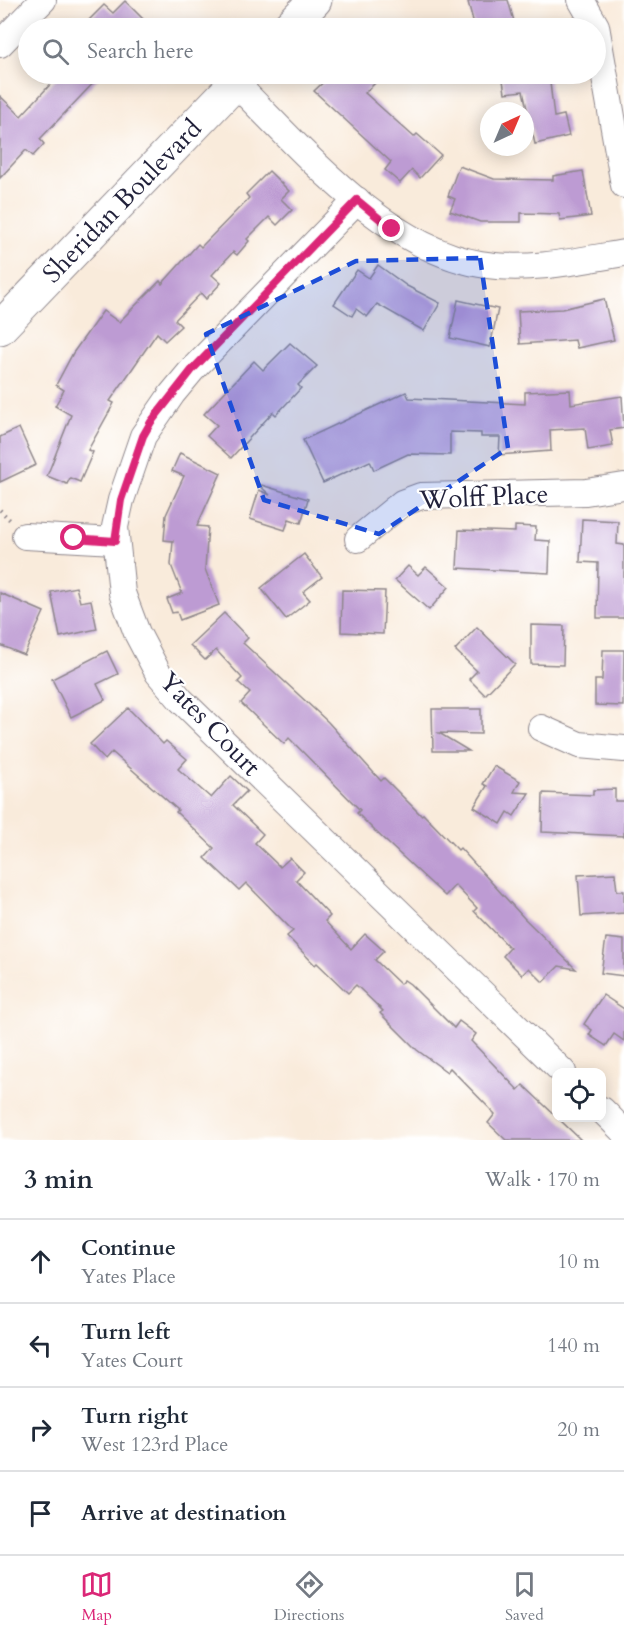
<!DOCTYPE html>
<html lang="en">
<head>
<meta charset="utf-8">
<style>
  :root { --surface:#fff; --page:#f2f2f3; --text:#1f2937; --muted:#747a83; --line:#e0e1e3; --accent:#db2777 }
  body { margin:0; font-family:Cardo,serif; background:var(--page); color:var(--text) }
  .controls { position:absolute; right:18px; bottom:18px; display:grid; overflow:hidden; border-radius:12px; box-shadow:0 3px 15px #0003 }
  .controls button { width:54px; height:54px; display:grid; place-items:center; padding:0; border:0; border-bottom:2px solid var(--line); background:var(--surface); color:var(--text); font:30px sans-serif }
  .compass { position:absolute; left:480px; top:102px; width:54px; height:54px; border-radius:50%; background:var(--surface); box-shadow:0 3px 15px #0003; rotate:44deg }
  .stop { position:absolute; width:18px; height:18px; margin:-14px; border:4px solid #db2777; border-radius:50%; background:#fff }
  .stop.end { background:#db2777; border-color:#fff; box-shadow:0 2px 6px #0008 }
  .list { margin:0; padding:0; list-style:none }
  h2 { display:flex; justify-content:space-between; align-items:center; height:78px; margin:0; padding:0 24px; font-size:26px }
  h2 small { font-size:20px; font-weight:400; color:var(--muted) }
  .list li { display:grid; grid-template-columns:39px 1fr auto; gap:18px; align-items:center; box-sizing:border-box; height:84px; padding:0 24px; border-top:2px solid var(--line) }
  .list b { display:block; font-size:22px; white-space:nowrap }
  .list p { margin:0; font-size:20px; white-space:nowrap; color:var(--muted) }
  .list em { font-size:20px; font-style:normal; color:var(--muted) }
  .icon { flex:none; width:33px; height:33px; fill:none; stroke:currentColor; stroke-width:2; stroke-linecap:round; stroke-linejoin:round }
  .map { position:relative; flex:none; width:624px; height:1140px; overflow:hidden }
  .search { position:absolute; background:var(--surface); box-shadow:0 3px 15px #0003; left:18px; right:18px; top:18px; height:66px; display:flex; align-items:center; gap:15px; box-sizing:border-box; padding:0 21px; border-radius:33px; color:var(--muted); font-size:22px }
  .sheet { height:414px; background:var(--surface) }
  nav { display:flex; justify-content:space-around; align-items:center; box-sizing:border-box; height:84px; border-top:2px solid var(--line); background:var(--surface); font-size:16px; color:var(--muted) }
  nav a { display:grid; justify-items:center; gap:3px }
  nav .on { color:var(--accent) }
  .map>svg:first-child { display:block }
  .building { fill:#bd9bd3 }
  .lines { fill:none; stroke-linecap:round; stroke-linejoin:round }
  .minor-casing { stroke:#8e868b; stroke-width:28 }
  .major-casing { stroke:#8e868b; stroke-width:35 }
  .path { stroke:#8e868b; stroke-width:4; stroke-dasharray:1.5 4.5; stroke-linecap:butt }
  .minor { stroke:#fff; stroke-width:26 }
  .major { stroke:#fff; stroke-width:33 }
  .route { stroke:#db2777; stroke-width:8 }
  .marked { fill:#1d4ed8; fill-opacity:0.2; stroke:#1d4ed8; stroke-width:4.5; stroke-dasharray:12 8; stroke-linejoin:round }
  .labels { text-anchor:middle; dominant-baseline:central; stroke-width:4.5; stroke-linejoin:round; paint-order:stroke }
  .street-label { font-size:26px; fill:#22223b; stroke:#fff }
</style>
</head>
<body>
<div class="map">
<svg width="624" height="1140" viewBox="0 0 624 1140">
  <rect width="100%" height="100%" fill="#fff"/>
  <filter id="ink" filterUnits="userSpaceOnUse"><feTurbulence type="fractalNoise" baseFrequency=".0167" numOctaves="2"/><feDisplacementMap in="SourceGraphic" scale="12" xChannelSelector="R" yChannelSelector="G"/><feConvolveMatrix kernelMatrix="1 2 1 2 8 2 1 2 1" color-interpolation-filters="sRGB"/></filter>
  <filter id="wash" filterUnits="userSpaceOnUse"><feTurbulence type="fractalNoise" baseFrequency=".008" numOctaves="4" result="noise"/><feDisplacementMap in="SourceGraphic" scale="24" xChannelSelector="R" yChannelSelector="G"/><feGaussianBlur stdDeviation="1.35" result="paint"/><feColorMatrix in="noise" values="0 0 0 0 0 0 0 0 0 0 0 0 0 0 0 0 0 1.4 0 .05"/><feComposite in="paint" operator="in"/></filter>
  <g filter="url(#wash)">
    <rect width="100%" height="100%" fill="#f9ebdb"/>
    <g id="blocks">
      <g class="building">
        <path d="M477,0H508L516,28H475L468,2Z"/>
        <path d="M125,1L152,28H81L104,5L113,13Z"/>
        <path d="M60,74H102L40,139L44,144L33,156L26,150L0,178V96L21,116Z"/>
        <path d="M332,74H365L375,83L365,93L414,137L417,134L441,155L420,178L412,170L400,183L385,170L391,162L314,91Z"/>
        <path d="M502,74H549L554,117L564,115L569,136L535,144L523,91L505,93Z"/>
        <path d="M459,166L494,179L553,180V176L583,171L591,216L560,220L559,214L521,213V222H480L450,211L455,199L448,196Z"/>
        <path d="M269,171L289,191L281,199L292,210L277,225L269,217L247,239L249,241L237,255L233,252L212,275L221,283L206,299L201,293L175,320L181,326L165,341L157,333L110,401L114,403L88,450L93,452L80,482L70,478L67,484L47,476L71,415L55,406L64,390L56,385L73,353L103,311L119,322L160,281L162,284L198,244L201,247L249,198L246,194Z"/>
        <path d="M378,265L407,286L440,303L424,331L377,304L367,317L356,309L352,316L334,304L357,270L369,278Z"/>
        <path d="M604,299L614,340L577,348L575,340L520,344L518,311L562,309Z"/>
        <path d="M458,300L498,309L490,347L450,338Z"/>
        <path d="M290,343L317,366L298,385L301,388L276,415L273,412L231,458L207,436L217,425L204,414L254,361L263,370Z"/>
        <path d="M570,390L571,404L622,396L624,428L610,430L613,446L588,450L585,428L550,430L551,451L499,455L500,437H481V433L450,432V455L408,454L374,470L370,461L323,483L303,440L406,392L409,398L525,404V392Z"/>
        <path d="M19,428L36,465L0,482V437Z"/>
        <path d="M180,453L221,473L197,526L208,527L205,569L219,605L180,620L177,612L172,613L167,599L182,593L171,565L173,541L164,540L166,515L184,476L172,471Z"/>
        <path d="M258,484L308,499L301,523L289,519L285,530L250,519L259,490L270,495Z"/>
        <path d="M582,519L618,521L617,544L624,545V618H597L598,563L580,562Z"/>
        <path d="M515,526L536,527L535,540L550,541L549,573L457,568L459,530L515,532Z"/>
        <path d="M304,554L322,577L303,592L310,600L286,619L261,588Z"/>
        <path d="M408,566L418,575L426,567L449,587L429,610L395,580Z"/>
        <path d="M76,587L80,602L91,600L97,629L60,637L51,592Z"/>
        <path d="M342,590L385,591L383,634L341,632Z"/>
        <path d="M0,593L44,612L24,655L0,645Z"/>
        <path d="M224,613L248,638L243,643L328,722L381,781L384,778L421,815L423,814L458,850L460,848L524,918L576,969L559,966L543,982L529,968L522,975L503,956L510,948L474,911L477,908L455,885L445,896L375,831L357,813L360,810L289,738L284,744L241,703L250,693L238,682L242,678L216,650L205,660L190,645Z"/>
        <path d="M531,625L564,626L563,665L531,664Z"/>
        <path d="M477,627L515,664L485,695L469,679L477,671L455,650Z"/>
        <path d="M603,650H624L623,706L595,705V680H602Z"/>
        <path d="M107,651L118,674L97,684L105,700L71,717L52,679Z"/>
        <path d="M128,708L163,744L166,741L187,759L178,769L211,798L231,776L247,791L233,805L263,834L255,843L280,867L290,858L304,872L296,880L330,916L325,921L351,949L365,934L384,951L375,960L400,984L404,980L410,984L454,1028L459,1021L476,1034L471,1041L518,1090L523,1085L581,1140H506L488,1123L495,1114L450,1068L447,1072L417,1050L380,1013L383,1011L356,985L348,993L317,963L315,965L287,936L293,931L246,883L239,890L205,858L214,848L176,812L178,810L112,752L105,760L90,744Z"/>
        <path d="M432,709H481V734L439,733L469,751H433Z"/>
        <path d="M494,766L520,781L514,792L529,793L514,816L508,812L501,824L474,807L487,786L483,784Z"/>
        <path d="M615,789V801H624V836L542,832L543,793L593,795V790Z"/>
        <path d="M615,873L617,891H624V913L581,916L578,875Z"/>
        <path d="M606,938L624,940V976L601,973Z"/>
        <path d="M603,995L624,1009V1041L614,1034L606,1046L589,1035L592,1030L584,1024Z"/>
      </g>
    </g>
  </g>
  <g filter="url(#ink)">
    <use href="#blocks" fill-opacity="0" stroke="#8e868b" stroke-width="1.5"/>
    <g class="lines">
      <defs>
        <g id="minor">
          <path d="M581,0L596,26L624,185"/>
          <path d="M0,44L43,0"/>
          <path d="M235,83C302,149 383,247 480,264C527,272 577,261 624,253"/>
          <path d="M357,200L192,370L172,394L143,436L121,500L115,527L122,593L137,633L158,673L181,700L563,1072"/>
          <path d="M25,536L115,541"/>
          <path d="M358,539L402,503L421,496L586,492L624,486"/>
          <path d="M541,728L579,745L624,749"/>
          <path d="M602,1110L624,1132"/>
        </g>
        <g id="major">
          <path d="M288,28L315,0"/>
          <path d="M0,328L244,74"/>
        </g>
      </defs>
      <use href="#minor" class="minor-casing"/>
      <use href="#major" class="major-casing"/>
      <path class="path" d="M0,510L10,520"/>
      <use href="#minor" class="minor"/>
      <use href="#major" class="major"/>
    </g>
  </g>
  <g class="lines" filter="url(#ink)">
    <path class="route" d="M74,538L115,541L121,500L143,436L151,422L192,370L357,200L392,229"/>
  </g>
  <path class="marked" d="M480,258L508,448L379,534L264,500L206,334L356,261Z"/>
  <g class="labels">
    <g class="street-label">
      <text transform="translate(122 201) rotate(-46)">Sheridan Boulevard</text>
      <text transform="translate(484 497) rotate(-3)">Wolff Place</text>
      <text transform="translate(210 724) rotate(46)">Yates Court</text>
    </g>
  </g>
</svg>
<div class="controls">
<button><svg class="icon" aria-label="locate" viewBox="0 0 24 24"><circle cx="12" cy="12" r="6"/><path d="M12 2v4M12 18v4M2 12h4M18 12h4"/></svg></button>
</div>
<svg class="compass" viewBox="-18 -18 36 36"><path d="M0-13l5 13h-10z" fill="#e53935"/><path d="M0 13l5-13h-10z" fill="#747a83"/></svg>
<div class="stop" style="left:74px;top:538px"></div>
<div class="stop end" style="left:392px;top:229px"></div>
<div class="search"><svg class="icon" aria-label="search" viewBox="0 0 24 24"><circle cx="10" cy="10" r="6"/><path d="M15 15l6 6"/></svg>Search here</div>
</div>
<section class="sheet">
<h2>3 min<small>Walk · 170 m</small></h2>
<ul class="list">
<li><svg class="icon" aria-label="ahead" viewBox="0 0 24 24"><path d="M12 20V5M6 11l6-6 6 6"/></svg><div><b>Continue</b><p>Yates Place</p></div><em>10 m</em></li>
<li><svg class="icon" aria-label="left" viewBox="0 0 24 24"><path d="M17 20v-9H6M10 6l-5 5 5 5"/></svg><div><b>Turn left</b><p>Yates Court</p></div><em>140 m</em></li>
<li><svg class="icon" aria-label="right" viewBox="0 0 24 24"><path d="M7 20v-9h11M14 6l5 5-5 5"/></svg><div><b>Turn right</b><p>West 123rd Place</p></div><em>20 m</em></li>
<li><svg class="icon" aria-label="arrive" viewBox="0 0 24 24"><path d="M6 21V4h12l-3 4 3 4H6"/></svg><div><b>Arrive at destination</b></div></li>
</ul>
</section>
<nav>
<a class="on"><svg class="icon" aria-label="map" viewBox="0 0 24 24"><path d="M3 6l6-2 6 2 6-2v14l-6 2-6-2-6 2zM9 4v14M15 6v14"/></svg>Map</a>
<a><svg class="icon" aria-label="directions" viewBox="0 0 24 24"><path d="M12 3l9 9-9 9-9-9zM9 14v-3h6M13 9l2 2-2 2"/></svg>Directions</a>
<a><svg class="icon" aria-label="saved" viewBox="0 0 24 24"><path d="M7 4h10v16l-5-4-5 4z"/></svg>Saved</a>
</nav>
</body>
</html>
